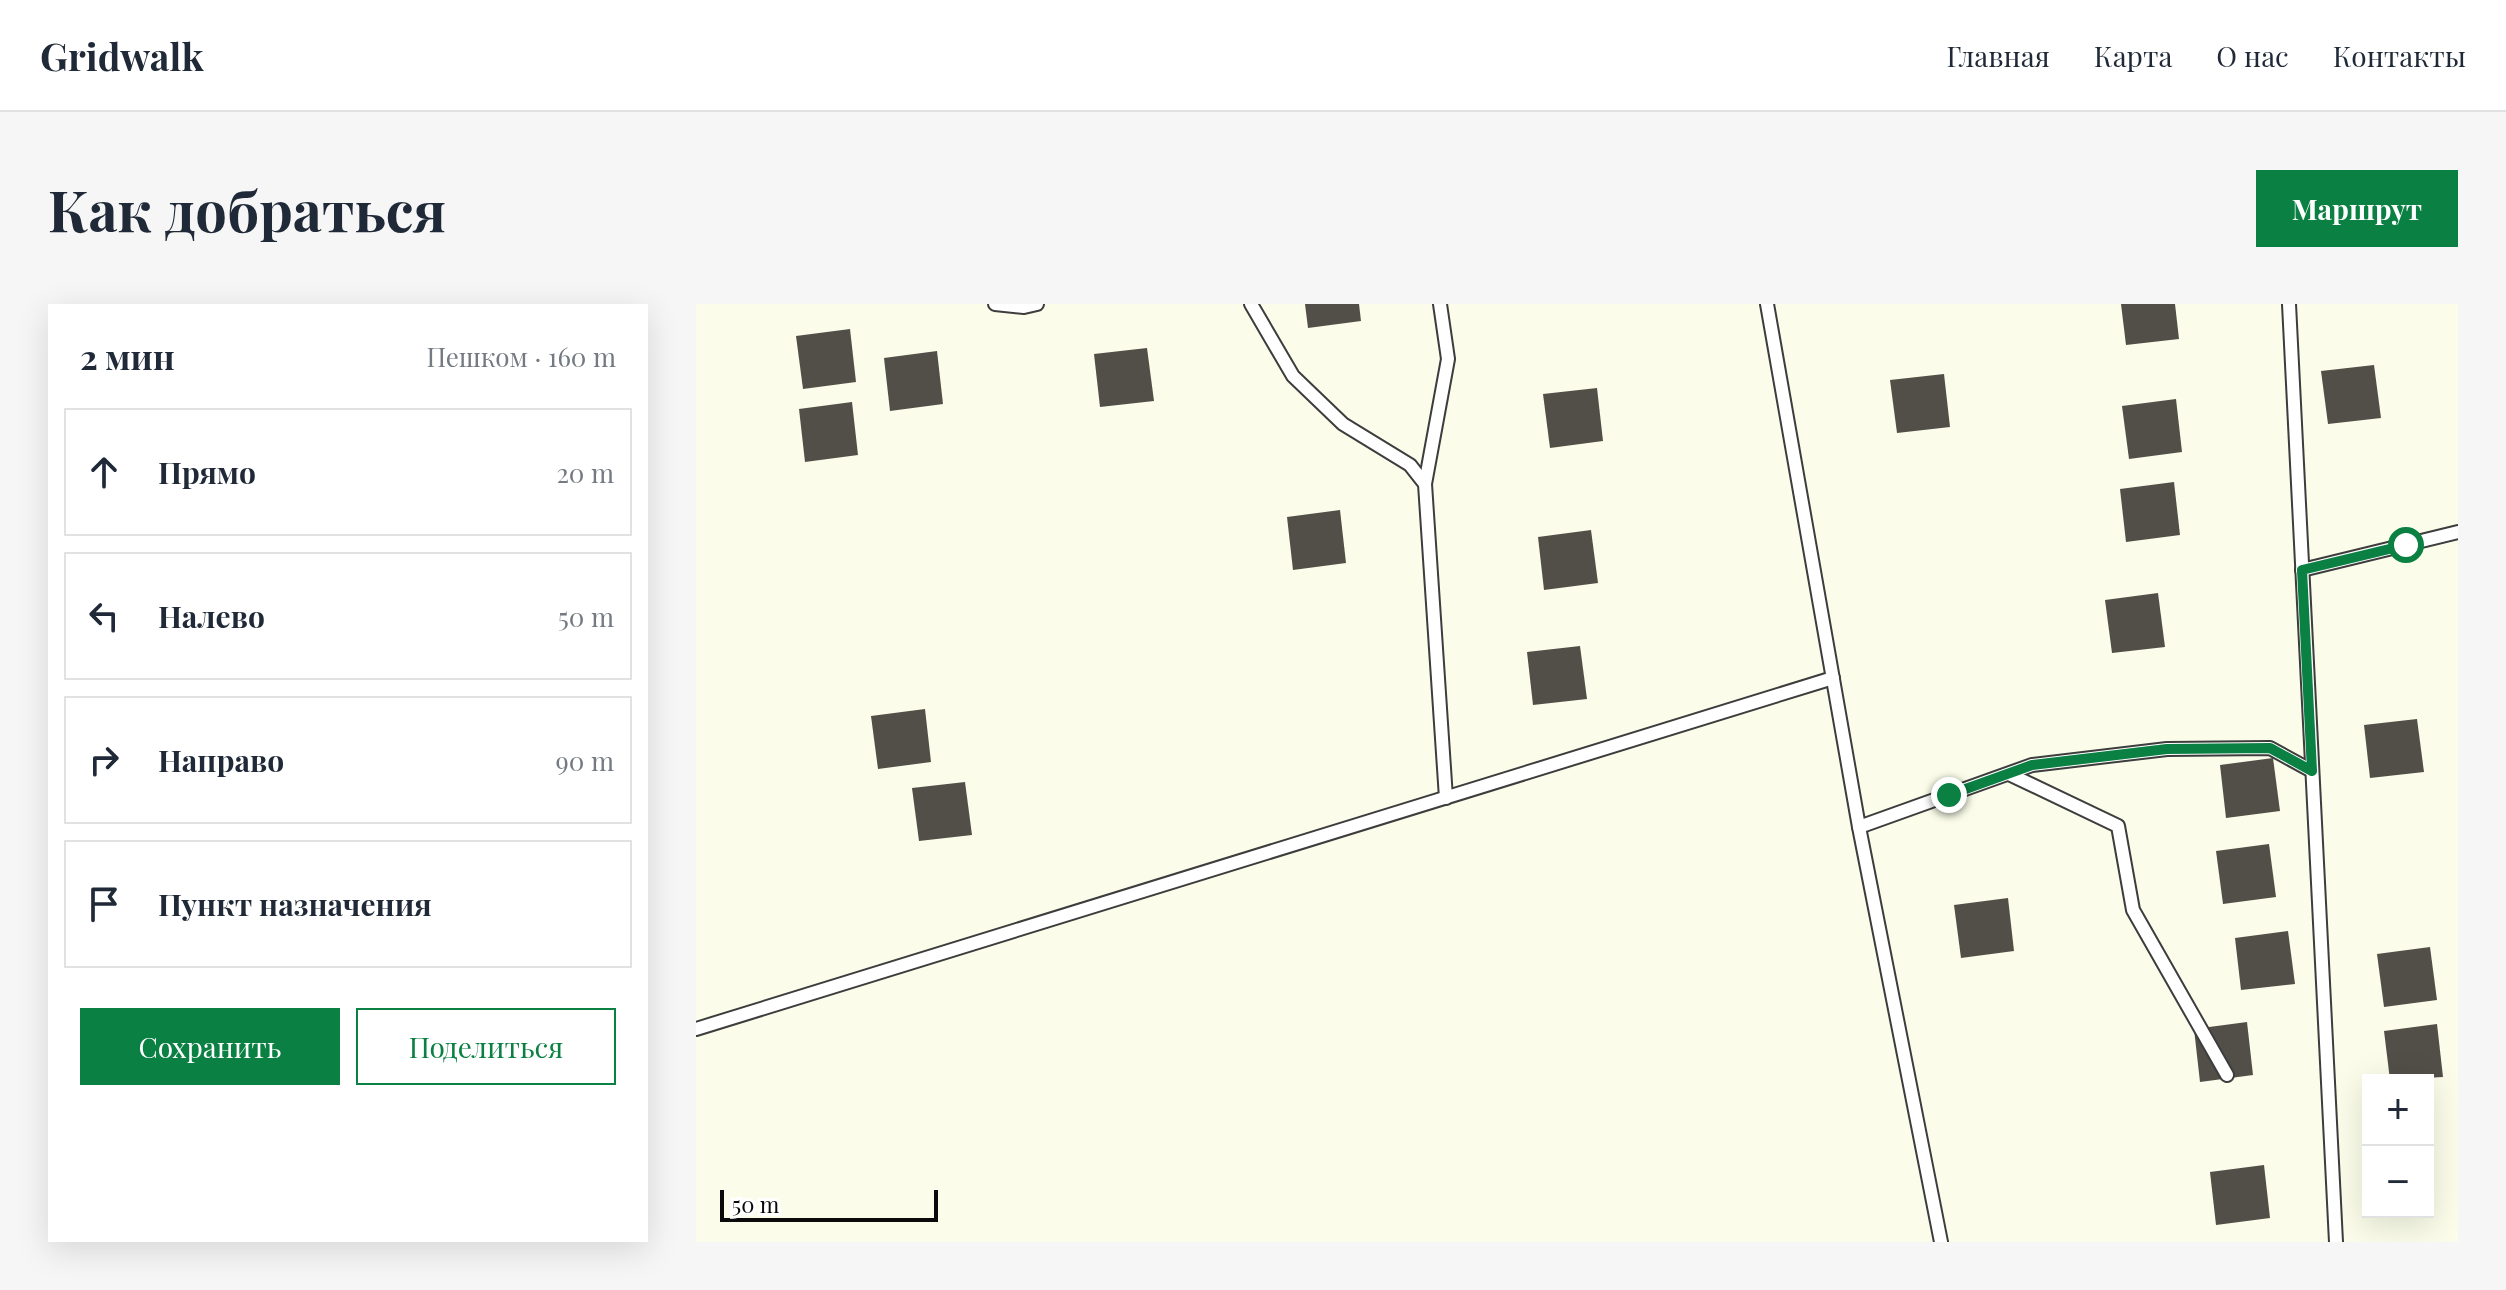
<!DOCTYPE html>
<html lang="ru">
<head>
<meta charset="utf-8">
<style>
  :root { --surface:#fff; --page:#f6f6f7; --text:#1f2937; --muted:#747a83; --line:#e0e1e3; --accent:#0b8043 }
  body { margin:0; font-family:"Playfair Display",serif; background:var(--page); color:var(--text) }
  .controls { position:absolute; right:24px; bottom:24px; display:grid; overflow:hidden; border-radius:0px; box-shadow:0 8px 32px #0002 }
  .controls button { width:72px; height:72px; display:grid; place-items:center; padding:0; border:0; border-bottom:2px solid var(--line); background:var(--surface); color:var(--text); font:40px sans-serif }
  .scale { position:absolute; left:24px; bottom:20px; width:218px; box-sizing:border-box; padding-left:8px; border:4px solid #0a0a0a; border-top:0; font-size:22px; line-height:28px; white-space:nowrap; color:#0a0a0a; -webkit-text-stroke:6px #fff; paint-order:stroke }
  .stop { position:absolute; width:24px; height:24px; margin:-18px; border:6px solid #0b8043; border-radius:50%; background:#fff }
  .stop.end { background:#0b8043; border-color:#fff; box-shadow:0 2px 8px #0008 }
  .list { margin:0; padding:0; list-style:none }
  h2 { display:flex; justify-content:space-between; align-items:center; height:104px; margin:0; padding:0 32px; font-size:34px }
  h2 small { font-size:26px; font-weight:400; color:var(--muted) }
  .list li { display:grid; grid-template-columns:52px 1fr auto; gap:24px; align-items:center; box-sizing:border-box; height:128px; margin:0 16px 16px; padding:0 16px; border:2px solid var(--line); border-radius:0px }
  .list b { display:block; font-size:30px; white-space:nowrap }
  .list em { font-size:26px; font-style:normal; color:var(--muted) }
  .actions { display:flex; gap:16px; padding:24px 32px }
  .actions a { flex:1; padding:18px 0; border:2px solid var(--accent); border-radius:0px; text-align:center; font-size:28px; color:var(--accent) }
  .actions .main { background:var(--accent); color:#fff }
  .icon { flex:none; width:44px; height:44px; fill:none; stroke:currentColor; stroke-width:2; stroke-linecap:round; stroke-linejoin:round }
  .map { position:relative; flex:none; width:1762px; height:938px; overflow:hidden; border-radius:0px }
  header { display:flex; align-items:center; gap:48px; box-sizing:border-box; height:112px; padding:0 40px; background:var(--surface); border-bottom:2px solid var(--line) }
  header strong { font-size:38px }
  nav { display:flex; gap:44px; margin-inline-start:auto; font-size:28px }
  .intro { display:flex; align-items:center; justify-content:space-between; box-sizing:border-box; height:192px; padding:0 48px }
  h1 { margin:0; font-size:56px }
  .button { padding:20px 36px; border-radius:0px; background:var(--accent); color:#fff; font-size:28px; font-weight:700 }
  main { display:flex; gap:48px; padding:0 48px }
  aside { flex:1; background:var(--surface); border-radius:0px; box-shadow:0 8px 32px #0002 }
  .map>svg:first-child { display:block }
  .building { fill:#524f48 }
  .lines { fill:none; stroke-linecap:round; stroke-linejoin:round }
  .service-casing { stroke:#3d3d3d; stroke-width:16 }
  .service { stroke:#fff; stroke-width:12 }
  .route { stroke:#0b8043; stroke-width:10 }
</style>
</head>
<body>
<header>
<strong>Gridwalk</strong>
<nav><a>Главная</a><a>Карта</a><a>О нас</a><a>Контакты</a></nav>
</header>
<div class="intro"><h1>Как добраться</h1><a class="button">Маршрут</a></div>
<main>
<aside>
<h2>2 мин<small>Пешком · 160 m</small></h2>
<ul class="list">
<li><svg class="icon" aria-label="ahead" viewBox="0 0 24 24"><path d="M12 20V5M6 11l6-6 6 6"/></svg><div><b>Прямо</b></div><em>20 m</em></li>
<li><svg class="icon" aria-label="left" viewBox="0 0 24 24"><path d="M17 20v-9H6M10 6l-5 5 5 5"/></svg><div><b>Налево</b></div><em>50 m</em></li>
<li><svg class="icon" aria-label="right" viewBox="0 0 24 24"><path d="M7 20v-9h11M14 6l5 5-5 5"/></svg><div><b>Направо</b></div><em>90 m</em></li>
<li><svg class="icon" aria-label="arrive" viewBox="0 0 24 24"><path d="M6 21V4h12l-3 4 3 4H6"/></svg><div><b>Пункт назначения</b></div></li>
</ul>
<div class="actions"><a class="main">Сохранить</a><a>Поделиться</a></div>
</aside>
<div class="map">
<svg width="1762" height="938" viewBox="0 0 1762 938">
  <rect width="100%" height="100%" fill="#fbfdea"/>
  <g class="building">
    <path d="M609,0H663L665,17L612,24Z"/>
    <path d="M1425,0H1479L1483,35L1430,41Z"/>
    <path d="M154,25L160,78L107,85L100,32Z"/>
    <path d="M451,44L458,97L404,103L398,50Z"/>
    <path d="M241,47L247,100L194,107L188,54Z"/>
    <path d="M1678,61L1685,114L1632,120L1625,67Z"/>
    <path d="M1248,70L1254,123L1201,129L1194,76Z"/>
    <path d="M901,84L907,137L854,144L847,90Z"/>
    <path d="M1480,95L1486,148L1433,155L1426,102Z"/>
    <path d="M156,98L162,151L109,158L103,105Z"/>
    <path d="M1478,178L1484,231L1430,238L1424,185Z"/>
    <path d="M644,206L650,259L597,266L591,213Z"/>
    <path d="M895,226L902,279L848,286L842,233Z"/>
    <path d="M1462,289L1469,343L1416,349L1409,296Z"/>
    <path d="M884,342L891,395L837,401L831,348Z"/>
    <path d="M229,405L235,458L182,465L175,412Z"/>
    <path d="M1721,415L1728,468L1674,474L1668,421Z"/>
    <path d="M1577,454L1584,507L1530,514L1524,461Z"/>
    <path d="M269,478L276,531L223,537L216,484Z"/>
    <path d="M1573,540L1580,593L1527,600L1520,547Z"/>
    <path d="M1312,594L1318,647L1265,654L1258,601Z"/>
    <path d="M1592,627L1599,680L1545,686L1539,634Z"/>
    <path d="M1734,643L1741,696L1688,703L1681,650Z"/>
    <path d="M1551,718L1557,771L1504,778L1498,725Z"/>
    <path d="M1741,720L1747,773L1694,776L1688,727Z"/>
    <path d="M1568,861L1574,914L1520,921L1514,868Z"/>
  </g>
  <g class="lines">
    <defs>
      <g id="service">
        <path d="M299,0L328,3L341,0"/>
        <path d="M555,0L597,72L647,120L714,161L729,180L750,494"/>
        <path d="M1071,0L1163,523L1245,938"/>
        <path d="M1593,0L1640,938"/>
        <path d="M729,180L752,55L744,0"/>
        <path d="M1606,266L1762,228"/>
        <path d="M1313,470L1422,522L1437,606L1531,771"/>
        <path d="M1163,523L1336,461L1471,445L1574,444L1616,467"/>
        <path d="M0,725L1137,374"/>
      </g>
    </defs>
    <use href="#service" class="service-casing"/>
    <use href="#service" class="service"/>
  </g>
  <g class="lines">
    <path class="route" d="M1253,491L1336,461L1471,445L1574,444L1616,467L1606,266L1710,241"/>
  </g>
</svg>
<div class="controls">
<button>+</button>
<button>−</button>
</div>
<div class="scale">50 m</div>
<div class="stop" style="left:1710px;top:241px"></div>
<div class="stop end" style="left:1253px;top:491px"></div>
</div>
</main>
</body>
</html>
